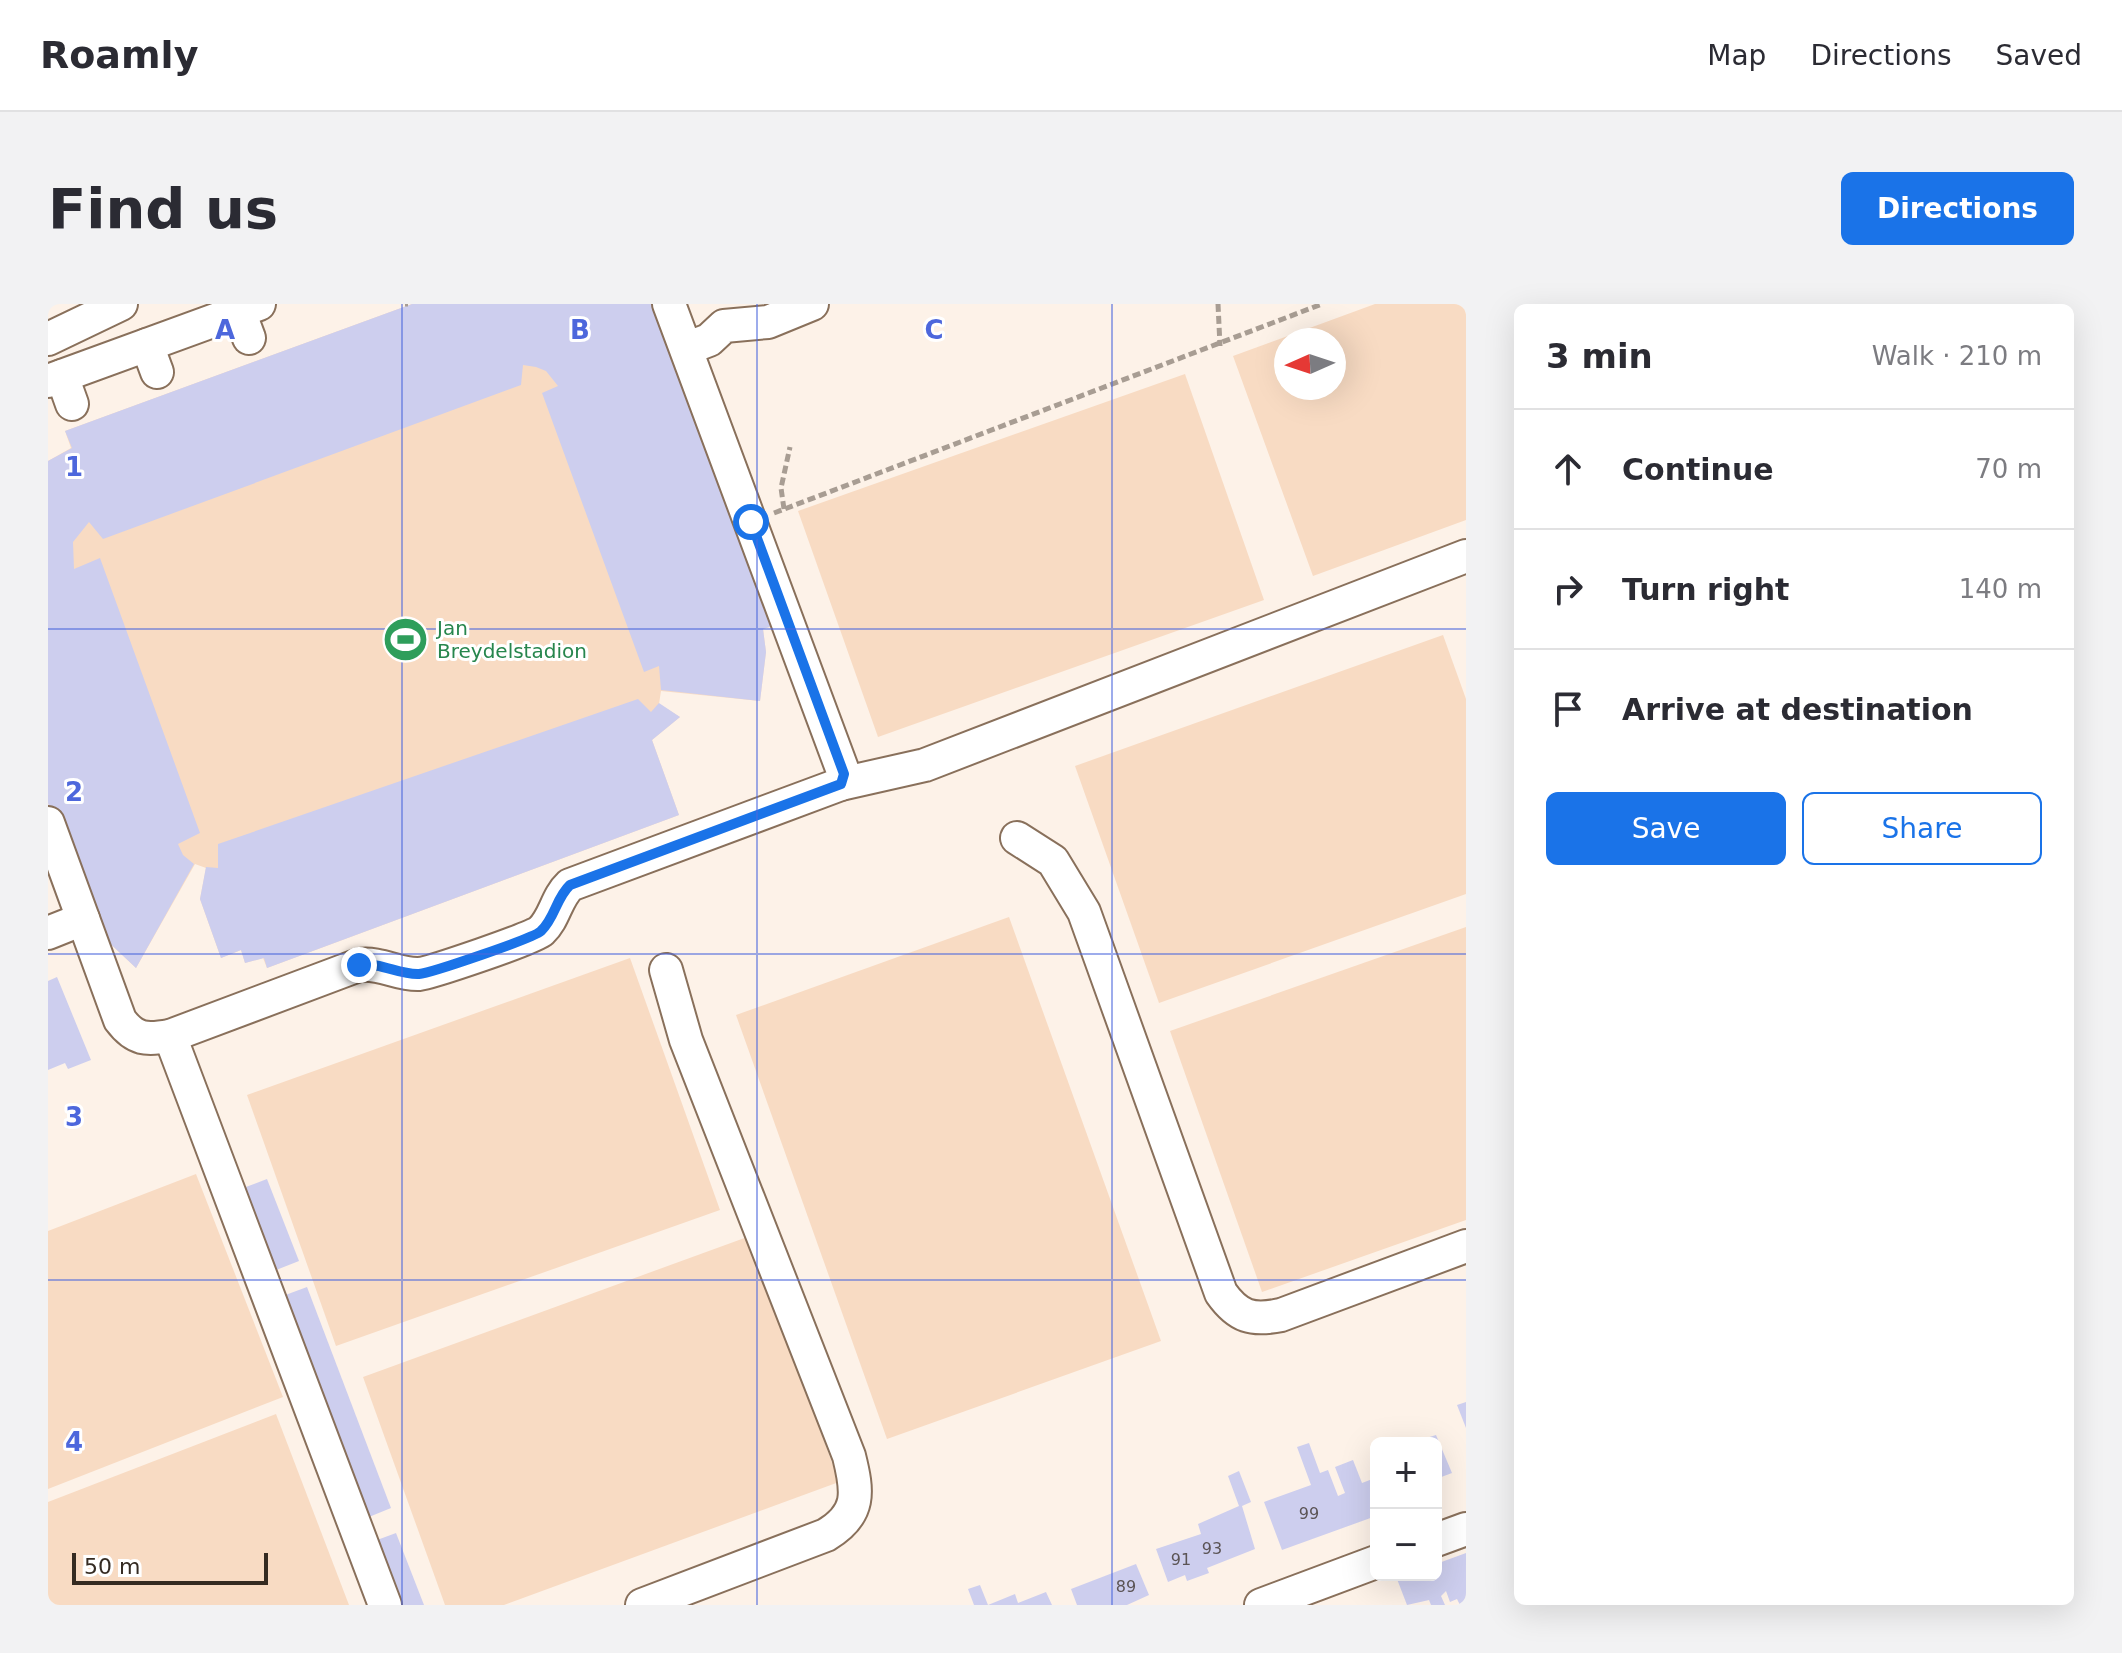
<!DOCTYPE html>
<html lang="en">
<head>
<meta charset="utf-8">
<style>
  :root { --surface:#fff; --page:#f2f2f3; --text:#2b2b33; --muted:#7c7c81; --line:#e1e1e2; --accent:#1a73e8 }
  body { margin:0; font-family:"DejaVu Sans",sans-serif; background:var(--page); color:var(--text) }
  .controls { position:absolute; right:24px; bottom:24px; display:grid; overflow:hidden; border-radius:12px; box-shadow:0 8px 32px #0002 }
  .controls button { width:72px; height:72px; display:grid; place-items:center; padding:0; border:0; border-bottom:2px solid var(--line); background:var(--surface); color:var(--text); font:40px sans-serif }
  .compass { position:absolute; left:1226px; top:24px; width:72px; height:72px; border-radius:50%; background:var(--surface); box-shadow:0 8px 32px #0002; rotate:267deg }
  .scale { position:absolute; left:24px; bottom:20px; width:196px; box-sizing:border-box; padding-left:8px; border:4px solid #352b22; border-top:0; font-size:22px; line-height:28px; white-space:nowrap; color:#352b22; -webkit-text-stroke:6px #fff; paint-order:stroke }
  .stop { position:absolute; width:24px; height:24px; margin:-18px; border:6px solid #1a73e8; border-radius:50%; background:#fff }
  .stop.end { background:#1a73e8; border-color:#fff; box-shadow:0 2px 8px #0008 }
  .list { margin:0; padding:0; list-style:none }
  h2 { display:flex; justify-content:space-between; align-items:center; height:104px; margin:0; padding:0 32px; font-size:34px }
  h2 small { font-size:26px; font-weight:400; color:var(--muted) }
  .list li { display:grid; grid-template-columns:52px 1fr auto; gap:24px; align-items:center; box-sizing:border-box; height:120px; padding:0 32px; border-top:2px solid var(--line) }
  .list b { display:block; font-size:30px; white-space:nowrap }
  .list em { font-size:26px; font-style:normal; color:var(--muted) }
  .actions { display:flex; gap:16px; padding:24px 32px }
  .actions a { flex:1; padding:18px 0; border:2px solid var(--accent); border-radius:12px; text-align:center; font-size:28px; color:var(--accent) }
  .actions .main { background:var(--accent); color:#fff }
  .icon { flex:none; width:44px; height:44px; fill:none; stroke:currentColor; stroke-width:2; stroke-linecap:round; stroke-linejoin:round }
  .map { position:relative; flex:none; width:1418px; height:1301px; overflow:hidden; border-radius:12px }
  header { display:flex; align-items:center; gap:48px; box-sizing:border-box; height:112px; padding:0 40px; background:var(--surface); border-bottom:2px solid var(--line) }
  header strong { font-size:38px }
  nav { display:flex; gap:44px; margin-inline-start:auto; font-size:28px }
  .intro { display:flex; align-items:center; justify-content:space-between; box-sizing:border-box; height:192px; padding:0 48px }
  h1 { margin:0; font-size:56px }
  .button { padding:20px 36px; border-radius:12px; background:var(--accent); color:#fff; font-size:28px; font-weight:700 }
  main { display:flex; gap:48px; padding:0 48px }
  aside { flex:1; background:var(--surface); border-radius:12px; box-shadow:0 8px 32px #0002 }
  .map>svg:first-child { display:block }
  .green { fill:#f8dbc3; fill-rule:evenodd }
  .building { fill:#cdceee }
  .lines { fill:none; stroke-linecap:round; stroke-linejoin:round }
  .minor-casing { stroke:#89705b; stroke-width:36 }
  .path { stroke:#a89d93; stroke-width:5; stroke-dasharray:8 4; stroke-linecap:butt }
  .minor { stroke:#fff; stroke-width:32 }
  .route { stroke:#1a73e8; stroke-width:10 }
  .grid { fill:none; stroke:#4d67dc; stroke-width:2; stroke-opacity:0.55 }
  .labels { text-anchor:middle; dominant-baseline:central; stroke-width:6; stroke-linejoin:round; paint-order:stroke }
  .number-label { font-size:16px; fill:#5b5455 }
  .leisure-label { font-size:20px; fill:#27864d; stroke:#fff; text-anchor:start }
  .grid-label { font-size:26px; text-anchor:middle; font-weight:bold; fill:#4d67dc; stroke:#fff; stroke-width:6; stroke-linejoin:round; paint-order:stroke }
</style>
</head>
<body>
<header>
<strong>Roamly</strong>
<nav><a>Map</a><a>Directions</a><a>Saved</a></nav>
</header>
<div class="intro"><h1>Find us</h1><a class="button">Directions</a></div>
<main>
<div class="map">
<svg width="1418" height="1301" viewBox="0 0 1418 1301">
  <rect width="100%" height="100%" fill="#fdf2e8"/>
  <g class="green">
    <path d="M364,0H609L728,321L715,325L718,348L712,397L613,387L611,400L632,413L604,436L631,511L219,664L215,654L197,659L193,646L173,654L152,595L158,564L147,560L88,664L53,631L42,612L0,499V157L23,144L17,127Z"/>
    <path d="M1327,0H1418V216L1265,272L1185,52ZM1238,36H1286V84H1238Z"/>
    <path d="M1137,70L1216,296L830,433L750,207Z"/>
    <path d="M1395,331L1418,395V590L1111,699L1027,462Z"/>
    <path d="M961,613L1113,1037L839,1135L688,711Z"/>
    <path d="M1418,623V916L1214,988L1122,727Z"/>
    <path d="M582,654L672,906L288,1042L199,791Z"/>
    <path d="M148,870L235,1093L0,1185V927Z"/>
    <path d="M702,932L791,1178L456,1301H397L315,1073Z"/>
    <path d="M228,1110L301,1301H0V1198Z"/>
  </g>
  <g class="building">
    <path d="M364,0H609L728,321L715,325L718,348L712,397L613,386L611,362L596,368L494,89L510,82L498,67L488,63L475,61L473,81L55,235L41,218L25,238L26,265L52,254L152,529L130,540L135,551L146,560L88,664L53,631L42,612L0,499V157L24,144L17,127Z"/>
    <path d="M590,395L603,408L611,399L632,413L604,436L631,511L219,664L216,654L197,659L193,646L173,654L152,595L158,563L170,564V540Z"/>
    <path d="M9,673L43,756L20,765L17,759L0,766V677Z"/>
    <path d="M219,875L251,957L218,970L187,887Z"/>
    <path d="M259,983L343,1204L316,1215L232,993Z"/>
    <path d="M1418,1098V1124L1409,1101Z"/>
    <path d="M1388,1131L1404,1169L1388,1175V1139L1372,1136Z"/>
    <path d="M1261,1139L1272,1169L1280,1166L1290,1192L1297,1189L1287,1163L1305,1156L1314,1179L1327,1174L1328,1212L1234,1246L1216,1198L1263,1181L1249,1143Z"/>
    <path d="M1191,1167L1203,1198L1194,1202L1207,1245L1159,1264L1161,1269L1139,1277L1137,1271L1120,1278L1108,1245L1153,1230L1150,1220L1191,1202L1180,1172Z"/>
    <path d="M348,1229L376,1301H345L321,1239Z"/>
    <path d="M1418,1249V1301H1412L1409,1295L1402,1298L1398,1287L1393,1292L1397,1301H1383L1381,1296L1359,1301L1349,1275L1360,1271H1388V1260Z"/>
    <path d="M1088,1260L1101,1291L1079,1301H1029L1023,1285Z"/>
    <path d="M932,1281L940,1301H926L920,1285Z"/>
    <path d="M998,1288L1004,1301H940L967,1290L970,1299Z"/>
  </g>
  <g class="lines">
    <defs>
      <g id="minor">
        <path d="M191,7L201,34"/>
        <path d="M0,35L73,0"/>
        <path d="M99,41L109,68"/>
        <path d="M640,44L661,36L676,22L720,18L764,0"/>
        <path d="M14,72L24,100"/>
        <path d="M0,77L211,0"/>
        <path d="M793,480L877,461L1418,252"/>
        <path d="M0,519L72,716C87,736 98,736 122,732L311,661C333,658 350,671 371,670C382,669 486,634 493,627C507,614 508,594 522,581L793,480L796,470L621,0"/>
        <path d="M969,534L1005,557L1036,608L1173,989C1190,1013 1204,1017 1233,1011L1418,942"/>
        <path d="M0,629L35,615"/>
        <path d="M122,732L337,1301"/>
        <path d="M1388,1236L1418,1225"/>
        <path d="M594,1301L778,1231C813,1210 810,1188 801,1152L638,736L618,666"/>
        <path d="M1213,1301L1328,1258"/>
      </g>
    </defs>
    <use href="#minor" class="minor-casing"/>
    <g class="path">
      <path d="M357,0H360"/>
      <path d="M1170,0L1172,42"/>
      <path d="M736,205L733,184L742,143"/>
      <path d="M726,209L1274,0"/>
    </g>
    <use href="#minor" class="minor"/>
  </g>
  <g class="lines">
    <path class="route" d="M311,661C333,658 351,671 371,670C383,669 486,634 493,627C507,614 508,594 522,581L793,480L796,470L703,218"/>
  </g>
  <path class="grid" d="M354,0V1301M709,0V1301M1064,0V1301M0,325H1418M0,650H1418M0,976H1418"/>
  <defs>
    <symbol id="stadium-disc" viewBox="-11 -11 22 22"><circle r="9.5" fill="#2e9e5b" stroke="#fff"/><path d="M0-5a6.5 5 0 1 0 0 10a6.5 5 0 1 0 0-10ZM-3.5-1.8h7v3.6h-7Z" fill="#fff"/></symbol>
  </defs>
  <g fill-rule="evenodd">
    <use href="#stadium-disc" x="332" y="310" width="51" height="51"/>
  </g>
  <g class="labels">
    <g class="number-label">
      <text x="1261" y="1209">99</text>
      <text x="1164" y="1244">93</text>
      <text x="1133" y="1255">91</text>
      <text x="1078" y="1282">89</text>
    </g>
    <g class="leisure-label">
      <text x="389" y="324">Jan<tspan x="389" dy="23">Breydelstadion</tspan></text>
    </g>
  </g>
  <g class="grid-label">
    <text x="177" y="35">A</text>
    <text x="532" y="35">B</text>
    <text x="886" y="35">C</text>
    <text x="26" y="172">1</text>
    <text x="26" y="497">2</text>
    <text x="26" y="822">3</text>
    <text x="26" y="1147">4</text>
  </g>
</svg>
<div class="controls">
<button>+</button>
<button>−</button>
</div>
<svg class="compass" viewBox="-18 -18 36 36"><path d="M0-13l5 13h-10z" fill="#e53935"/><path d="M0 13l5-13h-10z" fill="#7c7c81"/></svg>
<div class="scale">50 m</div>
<div class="stop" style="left:703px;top:218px"></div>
<div class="stop end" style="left:311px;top:661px"></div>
</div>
<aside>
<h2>3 min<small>Walk · 210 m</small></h2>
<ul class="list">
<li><svg class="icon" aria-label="ahead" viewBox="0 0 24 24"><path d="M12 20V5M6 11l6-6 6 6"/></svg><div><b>Continue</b></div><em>70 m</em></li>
<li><svg class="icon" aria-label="right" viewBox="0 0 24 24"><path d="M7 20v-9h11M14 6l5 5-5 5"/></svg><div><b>Turn right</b></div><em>140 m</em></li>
<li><svg class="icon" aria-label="arrive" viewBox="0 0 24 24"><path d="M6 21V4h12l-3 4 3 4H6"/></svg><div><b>Arrive at destination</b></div></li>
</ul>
<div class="actions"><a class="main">Save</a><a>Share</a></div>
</aside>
</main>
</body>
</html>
